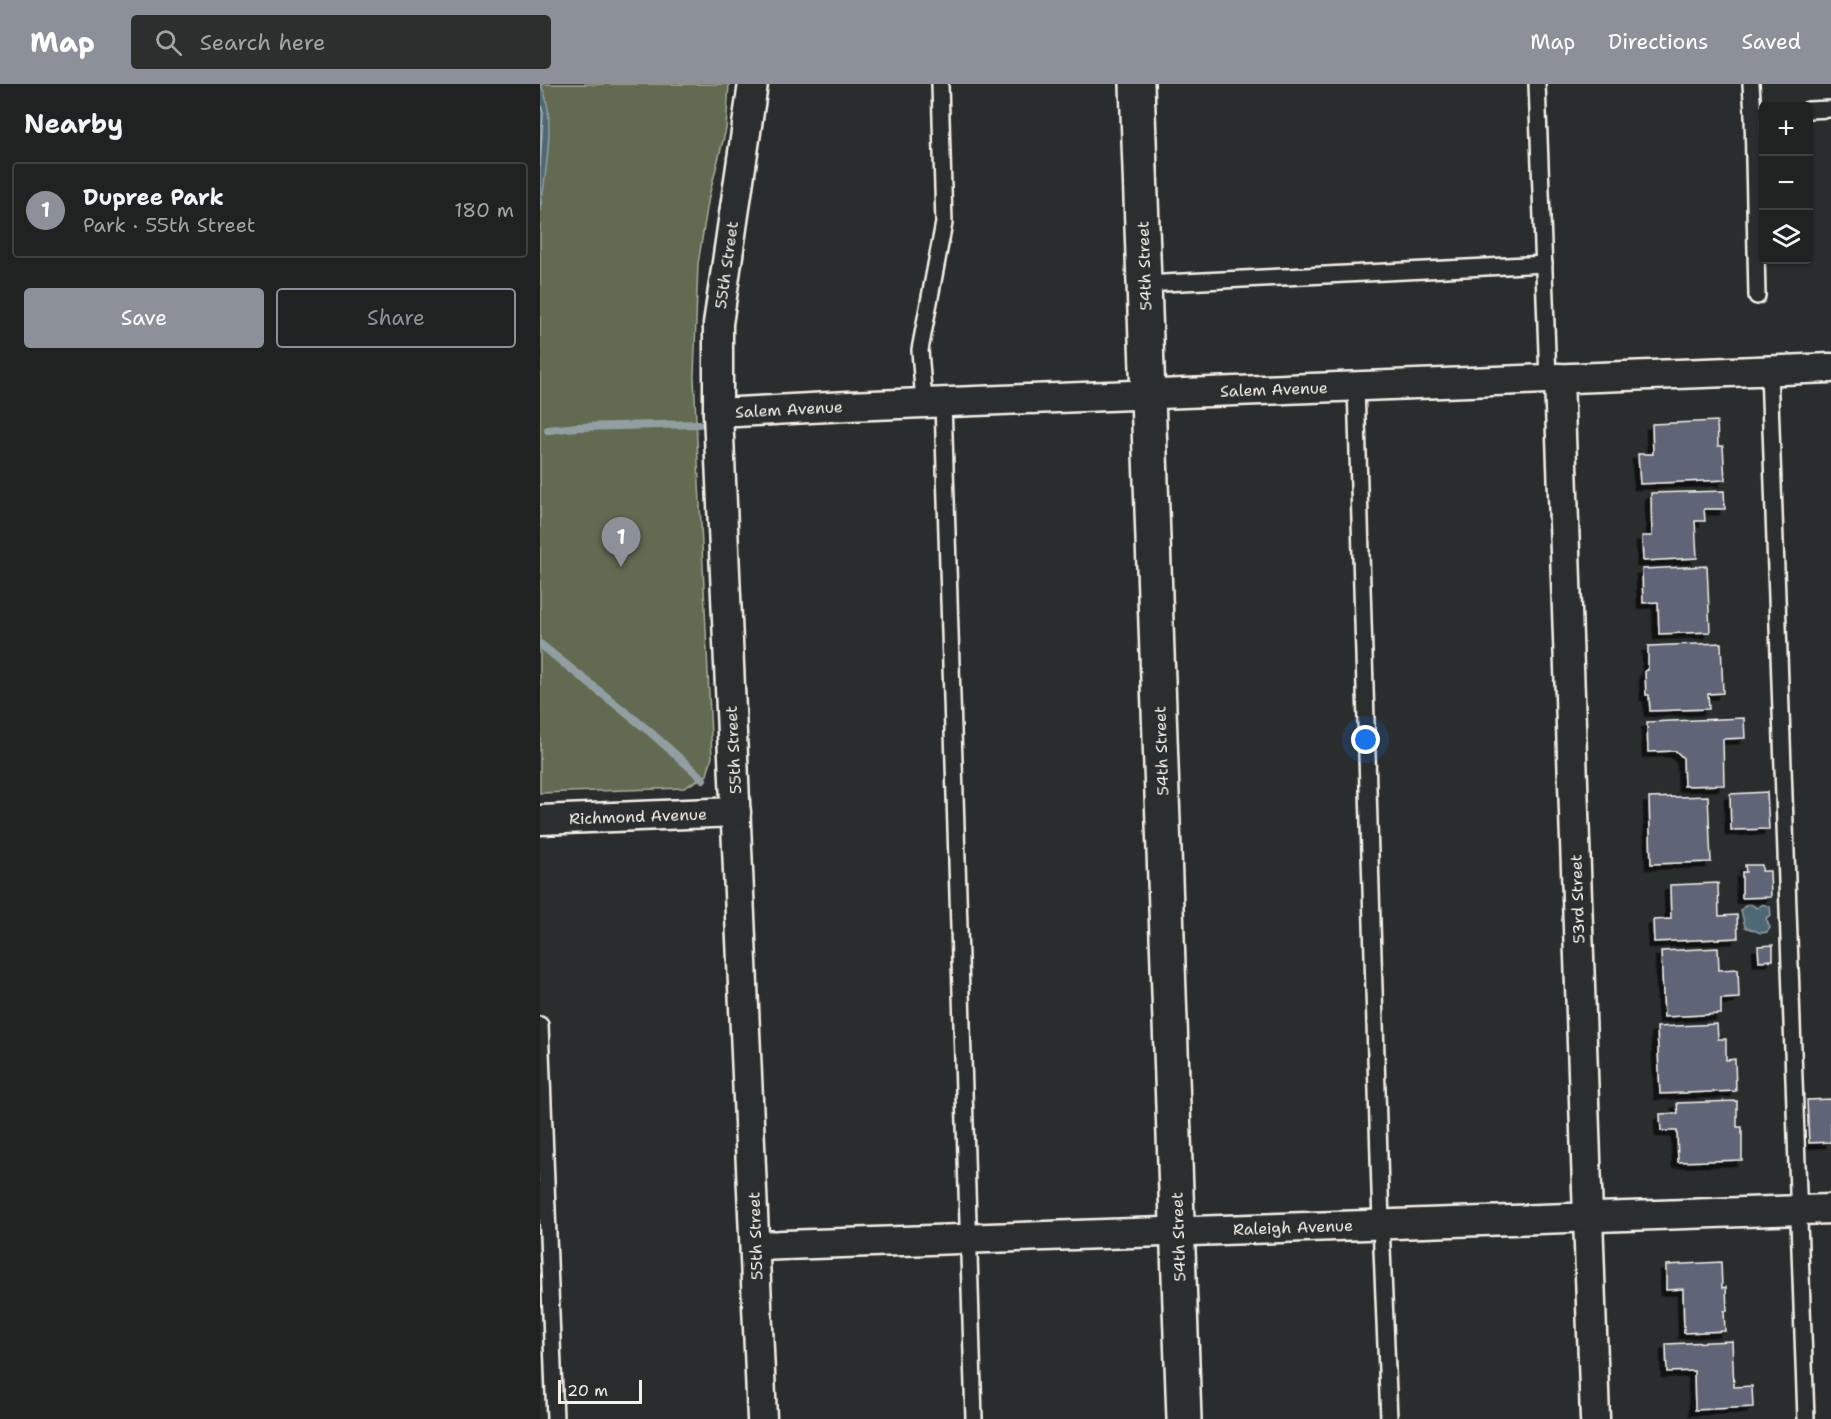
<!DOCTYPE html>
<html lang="en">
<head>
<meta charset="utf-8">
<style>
  :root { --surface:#202222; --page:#2d2f2f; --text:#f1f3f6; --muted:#a2a4a5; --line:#3d3f40; --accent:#8c9099 }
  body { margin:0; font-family:"Shantell Sans",sans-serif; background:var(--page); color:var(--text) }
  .controls { position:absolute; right:18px; top:18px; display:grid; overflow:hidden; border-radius:6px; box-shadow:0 2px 4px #0004 }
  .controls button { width:54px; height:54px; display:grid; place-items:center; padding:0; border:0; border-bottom:2px solid var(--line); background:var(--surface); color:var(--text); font:30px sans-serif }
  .scale { position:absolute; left:18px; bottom:15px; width:84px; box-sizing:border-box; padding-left:6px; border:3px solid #f4f1e8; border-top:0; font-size:16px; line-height:21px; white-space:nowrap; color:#f4f1e8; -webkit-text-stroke:4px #2a2d2e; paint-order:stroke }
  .you { position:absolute; left:826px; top:656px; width:21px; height:21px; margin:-15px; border:4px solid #fff; border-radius:50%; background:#1a73e8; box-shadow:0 0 0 9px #1a73e833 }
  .badge { display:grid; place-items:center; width:39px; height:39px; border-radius:50%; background:var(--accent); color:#fff; font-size:20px; font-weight:700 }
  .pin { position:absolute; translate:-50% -50px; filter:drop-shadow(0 2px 3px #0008) }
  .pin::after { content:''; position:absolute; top:32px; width:21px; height:18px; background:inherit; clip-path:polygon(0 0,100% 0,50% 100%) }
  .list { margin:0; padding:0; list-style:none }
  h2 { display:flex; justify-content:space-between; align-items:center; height:78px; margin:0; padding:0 24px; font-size:26px }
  h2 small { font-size:20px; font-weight:400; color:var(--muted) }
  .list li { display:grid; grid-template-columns:39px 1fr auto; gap:18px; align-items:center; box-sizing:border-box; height:96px; margin:0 12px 12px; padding:0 12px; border:2px solid var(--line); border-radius:6px }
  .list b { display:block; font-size:22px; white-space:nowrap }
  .list p { margin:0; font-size:20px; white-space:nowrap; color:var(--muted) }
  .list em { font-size:20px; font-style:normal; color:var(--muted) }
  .actions { display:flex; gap:12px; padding:18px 24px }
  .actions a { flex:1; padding:14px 0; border:2px solid var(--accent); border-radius:6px; text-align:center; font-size:21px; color:var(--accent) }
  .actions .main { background:var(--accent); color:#fff }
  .icon { flex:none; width:33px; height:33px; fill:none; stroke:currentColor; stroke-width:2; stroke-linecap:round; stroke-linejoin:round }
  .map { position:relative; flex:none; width:1291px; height:1335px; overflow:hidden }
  header { display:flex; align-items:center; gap:36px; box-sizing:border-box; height:84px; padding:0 30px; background:var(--accent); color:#fff }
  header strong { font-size:28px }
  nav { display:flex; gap:33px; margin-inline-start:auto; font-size:21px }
  .search { width:420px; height:54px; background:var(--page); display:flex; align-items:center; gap:15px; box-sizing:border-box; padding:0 21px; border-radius:6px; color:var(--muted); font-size:22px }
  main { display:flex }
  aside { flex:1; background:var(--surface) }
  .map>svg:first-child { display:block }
  .green { fill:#626b51; stroke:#abae9c; stroke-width:1.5 }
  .water { fill:#4f6874; stroke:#919fa2; stroke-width:1.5 }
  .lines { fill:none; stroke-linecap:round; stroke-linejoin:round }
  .shore { stroke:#b2baba; stroke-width:1.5 }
  .stream { stroke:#919fa2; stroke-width:8 }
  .building { fill:#5f6577; stroke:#f4f1e8; stroke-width:1.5; filter:url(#shadow) }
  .service-casing { stroke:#f4f1e8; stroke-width:20 }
  .minor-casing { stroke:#f4f1e8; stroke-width:33 }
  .tertiary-casing { stroke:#f4f1e8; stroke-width:38 }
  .service { stroke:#2a2d2e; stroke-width:15 }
  .minor { stroke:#2a2d2e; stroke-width:28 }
  .tertiary { stroke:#2a2d2e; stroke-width:33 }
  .labels { text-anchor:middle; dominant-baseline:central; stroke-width:6; stroke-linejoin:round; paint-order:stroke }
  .street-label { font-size:16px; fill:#f4f1e8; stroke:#2a2d2e }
</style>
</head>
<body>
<header>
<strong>Map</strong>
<div class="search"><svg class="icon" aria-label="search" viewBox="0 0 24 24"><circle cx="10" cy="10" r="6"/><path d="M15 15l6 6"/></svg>Search here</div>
<nav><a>Map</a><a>Directions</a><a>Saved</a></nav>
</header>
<main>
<aside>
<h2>Nearby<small></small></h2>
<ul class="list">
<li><span class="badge">1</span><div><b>Dupree Park</b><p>Park · 55th Street</p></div><em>180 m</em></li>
</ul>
<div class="actions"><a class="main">Save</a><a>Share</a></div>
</aside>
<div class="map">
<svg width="1291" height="1335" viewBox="0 0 1291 1335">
  <defs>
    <filter id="shadow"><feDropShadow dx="-5.5" dy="5.5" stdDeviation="0" flood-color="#0009"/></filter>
  </defs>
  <rect width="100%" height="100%" fill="#2a2d2e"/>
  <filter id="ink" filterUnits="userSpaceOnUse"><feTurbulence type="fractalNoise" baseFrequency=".0167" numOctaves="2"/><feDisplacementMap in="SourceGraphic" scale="12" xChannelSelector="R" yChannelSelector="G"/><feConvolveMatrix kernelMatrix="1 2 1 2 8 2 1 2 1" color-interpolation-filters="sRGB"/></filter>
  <g filter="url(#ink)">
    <path class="green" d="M0,0H189L186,45L169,112L158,180L154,293L172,673L167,691L144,704L0,709Z"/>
    <g class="water">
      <path d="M0,0C18,27 4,97 0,130Z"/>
      <path d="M1207,820H1211L1217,824L1223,820L1230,823L1231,831L1226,834L1230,844L1227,848L1221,849L1205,843L1201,826Z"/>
    </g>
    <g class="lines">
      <path class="shore" d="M0,18L3,29L0,82"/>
      <g class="stream">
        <path d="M8,346L37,343L159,340"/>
        <path d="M0,560L109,647L163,695"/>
      </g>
    </g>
    <g class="building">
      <path d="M1177,337L1178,362H1183L1185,396L1100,400L1098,370H1113L1112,340Z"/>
      <path d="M1184,407L1185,425H1164L1165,437H1155L1157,474L1103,477L1102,452H1112L1111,409Z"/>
      <path d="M1167,482L1170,548L1119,550L1118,518L1103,519L1102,485Z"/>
      <path d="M1181,559L1183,609L1168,610L1169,625L1110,627L1109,611H1106L1105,587L1108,586V562Z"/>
      <path d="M1204,634L1205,654L1183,655L1184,701L1144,702L1143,674L1136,667L1108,668L1107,638Z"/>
      <path d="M1227,708L1229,745L1191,746L1190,710Z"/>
      <path d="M1168,712L1171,778L1111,780L1109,714Z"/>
      <path d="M1205,781H1222V787H1230L1231,813L1202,814V788H1206Z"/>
      <path d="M1178,799L1179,832L1197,831L1198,854L1114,858L1113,836L1131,835L1130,801Z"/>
      <path d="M1233,861V876L1219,877L1218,862Z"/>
      <path d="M1178,864L1179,886L1198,885L1199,914L1181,915V930L1124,933L1121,867Z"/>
      <path d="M1177,940L1178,955H1186V976L1195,975L1196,1007L1120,1010L1117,943Z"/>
      <path d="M1291,1015V1058L1269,1059L1267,1016Z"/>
      <path d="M1197,1017V1043H1202V1076L1138,1078L1137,1047H1121L1120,1030L1138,1029L1137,1019Z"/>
      <path d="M1181,1178L1182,1204L1186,1203L1187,1227H1184L1185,1247L1144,1249L1143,1205L1126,1206V1181Z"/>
      <path d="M1192,1257L1194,1303L1212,1302L1213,1323L1155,1326L1154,1287L1127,1288L1126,1260Z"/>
    </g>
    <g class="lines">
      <defs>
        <g id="service">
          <path d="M997,0L1008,295"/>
          <path d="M1211,0L1213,30L1224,29"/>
          <path d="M1268,26L1291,25"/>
          <path d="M1213,30L1217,212"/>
          <path d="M604,200L1004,180"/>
          <path d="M1229,287L1266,1335"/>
          <path d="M816,302L841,1140L849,1335"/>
          <path d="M403,318L434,1335"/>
          <path d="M384,319L380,266L404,139L400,0"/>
          <path d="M0,941L15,1335"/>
        </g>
        <g id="minor">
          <path d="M213,0L178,240V329L222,1335"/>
          <path d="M1019,294L1055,1335"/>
          <path d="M178,329L308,322L1291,284"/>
          <path d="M0,736L196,728"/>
          <path d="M216,1162L1291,1125"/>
        </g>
        <path id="tertiary" d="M597,0L644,1335"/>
      </defs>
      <use href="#service" class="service-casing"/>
      <use href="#minor" class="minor-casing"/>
      <use href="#tertiary" class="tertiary-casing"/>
      <use href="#service" class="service"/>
      <use href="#minor" class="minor"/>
      <use href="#tertiary" class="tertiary"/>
    </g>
  </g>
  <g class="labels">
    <g class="street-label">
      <text transform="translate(186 181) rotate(-82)">55th Street</text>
      <text transform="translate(604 182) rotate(-92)">54th Street</text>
      <text transform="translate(734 305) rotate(-2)">Salem Avenue</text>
      <text transform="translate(249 325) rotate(-3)">Salem Avenue</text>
      <text transform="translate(193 666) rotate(-93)">55th Street</text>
      <text transform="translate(621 667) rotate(-92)">54th Street</text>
      <text transform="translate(98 732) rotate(-2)">Richmond Avenue</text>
      <text transform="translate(1037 815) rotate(-92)">53rd Street</text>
      <text transform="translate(753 1143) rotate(-2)">Raleigh Avenue</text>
      <text transform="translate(215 1152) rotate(-92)">55th Street</text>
      <text transform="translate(638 1153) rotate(-92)">54th Street</text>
    </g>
  </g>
</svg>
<div class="controls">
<button>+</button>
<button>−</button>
<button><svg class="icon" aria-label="layers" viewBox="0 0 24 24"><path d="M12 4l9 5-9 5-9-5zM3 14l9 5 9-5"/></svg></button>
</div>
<div class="scale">20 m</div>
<div class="you"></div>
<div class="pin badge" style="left:81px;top:483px">1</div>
</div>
</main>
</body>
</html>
